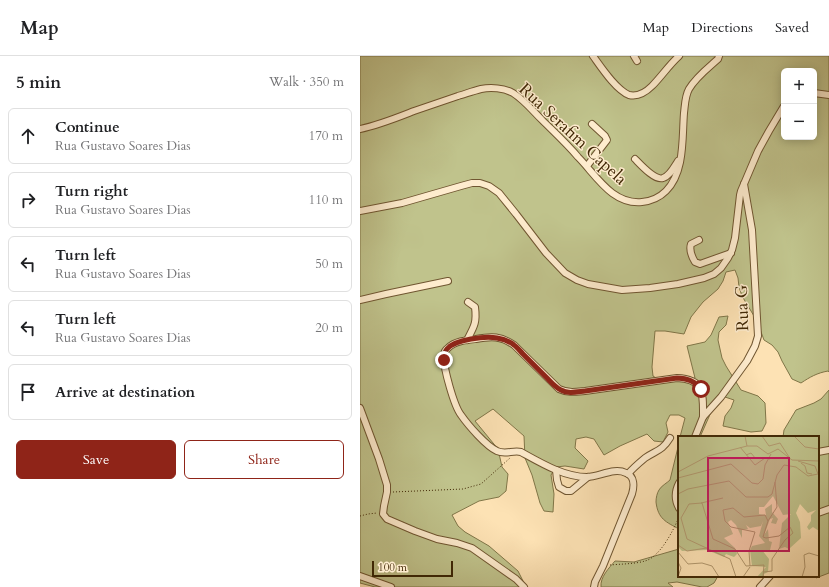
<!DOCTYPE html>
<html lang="en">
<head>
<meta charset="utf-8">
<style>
  :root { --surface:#fff; --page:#f6f6f6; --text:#202124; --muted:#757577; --line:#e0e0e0; --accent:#8f2418 }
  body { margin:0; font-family:Cardo,serif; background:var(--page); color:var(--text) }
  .controls { position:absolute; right:12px; top:12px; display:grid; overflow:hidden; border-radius:6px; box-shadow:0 2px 10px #0003 }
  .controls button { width:36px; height:36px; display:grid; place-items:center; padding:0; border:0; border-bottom:1px solid var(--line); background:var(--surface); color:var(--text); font:20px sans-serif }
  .scale { position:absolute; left:12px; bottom:10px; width:81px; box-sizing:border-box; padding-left:4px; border:2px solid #412805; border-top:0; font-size:11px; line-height:14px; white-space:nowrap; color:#412805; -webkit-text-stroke:3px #feecce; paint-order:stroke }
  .stop { position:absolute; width:12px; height:12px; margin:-9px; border:3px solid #8f2418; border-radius:50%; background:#fff }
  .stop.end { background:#8f2418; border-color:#fff; box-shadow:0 1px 4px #0008 }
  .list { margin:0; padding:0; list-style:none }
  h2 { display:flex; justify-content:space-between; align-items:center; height:52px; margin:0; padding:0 16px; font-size:17px }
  h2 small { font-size:13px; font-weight:400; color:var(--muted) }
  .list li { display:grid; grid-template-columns:26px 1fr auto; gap:12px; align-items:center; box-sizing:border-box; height:56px; margin:0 8px 8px; padding:0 8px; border:1px solid var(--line); border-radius:6px }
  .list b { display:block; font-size:15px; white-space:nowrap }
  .list p { margin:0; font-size:13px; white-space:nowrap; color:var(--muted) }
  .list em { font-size:13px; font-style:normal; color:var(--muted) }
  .actions { display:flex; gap:8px; padding:12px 16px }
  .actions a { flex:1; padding:9px 0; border:1px solid var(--accent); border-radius:6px; text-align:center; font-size:14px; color:var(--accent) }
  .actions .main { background:var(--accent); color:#fff }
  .icon { flex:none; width:22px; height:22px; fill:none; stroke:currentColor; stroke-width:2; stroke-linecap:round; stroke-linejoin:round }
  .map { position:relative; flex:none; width:469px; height:531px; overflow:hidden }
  header { display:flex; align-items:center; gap:24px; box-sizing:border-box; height:56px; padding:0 20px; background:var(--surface); border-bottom:1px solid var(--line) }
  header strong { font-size:19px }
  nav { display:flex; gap:22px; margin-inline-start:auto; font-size:14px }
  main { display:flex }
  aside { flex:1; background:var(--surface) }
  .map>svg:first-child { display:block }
  .green { fill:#c0c38c; stroke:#807648; fill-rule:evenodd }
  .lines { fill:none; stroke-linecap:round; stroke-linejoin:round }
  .minor-casing { stroke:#705631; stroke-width:8 }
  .path { stroke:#412805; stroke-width:1; stroke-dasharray:1 2; stroke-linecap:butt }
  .minor { stroke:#feecce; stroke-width:6 }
  .route { stroke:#8f2418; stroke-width:5 }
  .labels { text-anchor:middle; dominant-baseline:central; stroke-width:3; stroke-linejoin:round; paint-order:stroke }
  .street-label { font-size:17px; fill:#412805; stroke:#feecce }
  .inset-road { fill:none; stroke:#b2986e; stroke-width:1 }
  .view { fill:#c2185b; fill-opacity:0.15; stroke:#c2185b; stroke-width:2 }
  .inset-edge { fill:none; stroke:#412805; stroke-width:2 }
</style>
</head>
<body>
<header>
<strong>Map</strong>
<nav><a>Map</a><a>Directions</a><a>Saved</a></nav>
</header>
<main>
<aside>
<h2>5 min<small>Walk · 350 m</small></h2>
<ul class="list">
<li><svg class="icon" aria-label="ahead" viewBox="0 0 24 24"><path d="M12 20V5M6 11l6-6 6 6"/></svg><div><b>Continue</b><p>Rua Gustavo Soares Dias</p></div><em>170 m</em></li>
<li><svg class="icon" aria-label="right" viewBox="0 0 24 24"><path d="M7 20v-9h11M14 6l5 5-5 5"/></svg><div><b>Turn right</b><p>Rua Gustavo Soares Dias</p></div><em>110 m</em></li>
<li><svg class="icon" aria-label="left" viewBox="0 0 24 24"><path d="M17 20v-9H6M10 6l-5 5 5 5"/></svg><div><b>Turn left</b><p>Rua Gustavo Soares Dias</p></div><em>50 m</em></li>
<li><svg class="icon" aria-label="left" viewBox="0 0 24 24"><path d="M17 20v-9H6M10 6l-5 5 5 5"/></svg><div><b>Turn left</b><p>Rua Gustavo Soares Dias</p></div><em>20 m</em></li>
<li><svg class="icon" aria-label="arrive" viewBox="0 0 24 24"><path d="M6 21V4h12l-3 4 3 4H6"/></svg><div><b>Arrive at destination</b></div></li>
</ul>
<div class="actions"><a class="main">Save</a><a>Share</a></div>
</aside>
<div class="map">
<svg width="469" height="531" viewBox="0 0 469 531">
  <rect width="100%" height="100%" fill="#fde2b4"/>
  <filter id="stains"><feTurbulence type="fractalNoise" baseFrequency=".005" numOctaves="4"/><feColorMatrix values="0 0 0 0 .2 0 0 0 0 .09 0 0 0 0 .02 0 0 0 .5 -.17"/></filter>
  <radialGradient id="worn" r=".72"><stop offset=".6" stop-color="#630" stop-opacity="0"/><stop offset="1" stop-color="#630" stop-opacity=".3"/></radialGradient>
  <g class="green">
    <path d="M0,0H469V316L468,315C457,317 450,321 441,327L432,323L422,305L418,296L412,289L404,284L397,265L382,240L379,231L378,222L375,214L366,216L363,225L358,233L343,246L331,261L324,278L305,275H295L292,311L293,320L302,326L335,322L327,290L345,286L351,279L359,261L368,260L366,269L359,276L358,284L362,302L366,310L381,334L398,340L405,347L406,367L402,375L391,376L363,370L365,360L371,352L374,344L365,341L358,347L352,354L340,381H320L325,362L319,359H310L306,367L308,376L303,386L294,385L287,378L260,390L244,399L234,383L226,381L216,383L215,392L228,405L224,413L205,410L196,411L191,419L194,438L193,456L184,455L180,447L172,419L165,402L164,380L133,353L115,365L138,393L142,411L148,418L146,435L139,441L119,445L92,459L98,470L105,476L129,490L158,515L166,531H15L0,527ZM424,15H454V81H424Z"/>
    <path d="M469,334V517L456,522L454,520H458V381H423L424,374L436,354L454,347L461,343Z"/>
    <path d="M319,387V473C306,466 298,463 296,446C296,442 297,437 299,434C301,430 307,427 310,424Z"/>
    <path d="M319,493V520H358L354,527L347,531H342L317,526L308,527L313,531H241C240,521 249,512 255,505L274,506Z"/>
  </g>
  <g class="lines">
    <defs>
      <g id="minor">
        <path d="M233,0C241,11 256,34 269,39C278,41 286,36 292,30C301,21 309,9 319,0"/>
        <path d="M274,0L277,5"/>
        <path d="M454,37L469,39"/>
        <path d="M0,73C19,69 36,62 54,55C69,50 83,45 98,40C105,38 113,35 121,33C131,31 144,32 153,37C164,44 173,55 182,64C194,76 207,88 218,101C236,119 252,149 282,146C292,145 299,142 306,135C325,116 322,82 324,57C325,49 325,40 329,33C336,21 348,12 358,3L359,0"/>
        <path d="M275,103C280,108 295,125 303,122C310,120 314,111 318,105"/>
        <path d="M227,110L247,84L245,80L232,68"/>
        <path d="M0,155L42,147L101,130L112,127H120L129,130L139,137L156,158L186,197L205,217L217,224L228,228L262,234L290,232L318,228L344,222L354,218L361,212L368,202L372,194L375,182L380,139L381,135L398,95L409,75L424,50"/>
        <path d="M339,184L331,188C329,194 332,201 335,206L340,208L371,197"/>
        <path d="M0,244L26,238L88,225"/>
        <path d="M107,284C114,271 117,267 115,251L108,246"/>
        <path d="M0,352L19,403L27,429V436L24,450L23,458L27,463L55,475L77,483L97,487L112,492L156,523L164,531"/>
        <path d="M335,381L343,361L361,341L387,305L395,290L398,280L392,174L384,128"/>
        <path d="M458,396L469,394"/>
        <path d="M196,414L197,424L199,431L206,435H211L228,421"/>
        <path d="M268,418C273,412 279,407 285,402C297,394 302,395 310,382"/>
        <path d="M319,427C315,435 314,443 319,452"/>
        <path d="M458,457L469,453"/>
        <path d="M0,520L31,531"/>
        <path d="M234,531L235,526L243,510L272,438C274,431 275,420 266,417C254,411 239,421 227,421C204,421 181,407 161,396C153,394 145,399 137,395C126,390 108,369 101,359C94,350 83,311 84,300C84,297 85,294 88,292C95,285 107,284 116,283C132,280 141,280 154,289L199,333C208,337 214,336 225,335L317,322C345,323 343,338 343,361"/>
        <path d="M400,531L410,520"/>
      </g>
    </defs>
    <use href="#minor" class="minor-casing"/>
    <g class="path">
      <path d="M33,436L103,433L121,428L150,402"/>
      <path d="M0,460L8,458L17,457"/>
      <path d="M250,509C260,508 275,508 285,505C300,501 313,475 319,461"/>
    </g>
    <use href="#minor" class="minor"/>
  </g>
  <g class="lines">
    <path class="route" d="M84,304C84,300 84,296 87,293C95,283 126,280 137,282C143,283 149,285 154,289C157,291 160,295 163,298C171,306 179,314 187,322C191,326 195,331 201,334C208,338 216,336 225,335L317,322C327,322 335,325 341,333"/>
  </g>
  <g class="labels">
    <g class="street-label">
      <text transform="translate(213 78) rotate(43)">Rua Serafim Capela</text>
      <text transform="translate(382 252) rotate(-92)">Rua G</text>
    </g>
  </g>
  <g transform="translate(318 380)">
    <rect width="141" height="141" fill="#fde2b4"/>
    <path d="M0,0H141V95L135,91L131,94L129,91L133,85V79L138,74L130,77L122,68L118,77L122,86L123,102L111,113L107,111L101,113L104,87L113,78L105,79L95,60L86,71H81V78L88,79L87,73L94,68V76L100,83L98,88L93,87L95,82L92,83L86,99L90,93L91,105L94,106L92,114H84L91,123L90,136L86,138V141H79L88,131L74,130L72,114L74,110L87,107L81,100L85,85L83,90L72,92L68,89L70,93L64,94V102L58,89L53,84L50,86L55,98L46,102L57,112L59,118L56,121L48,118L46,121L29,114L4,115L0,111Z" fill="#c0c38c"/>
    <path class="inset-road" d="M67,0L69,10H79L90,18L100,13L114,24L141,25M84,0L91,10L102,7L111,21M116,0L127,11L141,13M62,11L77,29L87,22L92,23M68,19L73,17L78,23M123,27L127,30L129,37L134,38M0,36L30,20L69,10M0,42L53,28L74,47L80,48L85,43L87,29L93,18M0,58L10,53L51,45L68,61H90L94,58L99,39L106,29L118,31L130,40L140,38L137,30L120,25M23,67L45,62M0,109L9,115L29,112M0,116L10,128L24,127L34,130L41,141M0,126L3,132L0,141M72,130L71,115L77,96L53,91L47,85L45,74L55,72L66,81L87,79L90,85M86,136L94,135V123L107,104L115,97L112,91L101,100L88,102L85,101L90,85L99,71L97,46M58,141L52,123L9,103L3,82L11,68L24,67L35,103L57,113L68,130L86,129L85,141M65,141L72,131M124,141L127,131L126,119L131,117L141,120"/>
    <path class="view" d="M30,22H111V115H30Z"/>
    <rect width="141" height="141" class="inset-edge"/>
  </g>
  <rect width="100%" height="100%" filter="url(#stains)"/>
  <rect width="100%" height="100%" fill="url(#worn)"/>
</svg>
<div class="controls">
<button>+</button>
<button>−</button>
</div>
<div class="scale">100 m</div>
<div class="stop" style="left:341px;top:333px"></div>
<div class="stop end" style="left:84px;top:304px"></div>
</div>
</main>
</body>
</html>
